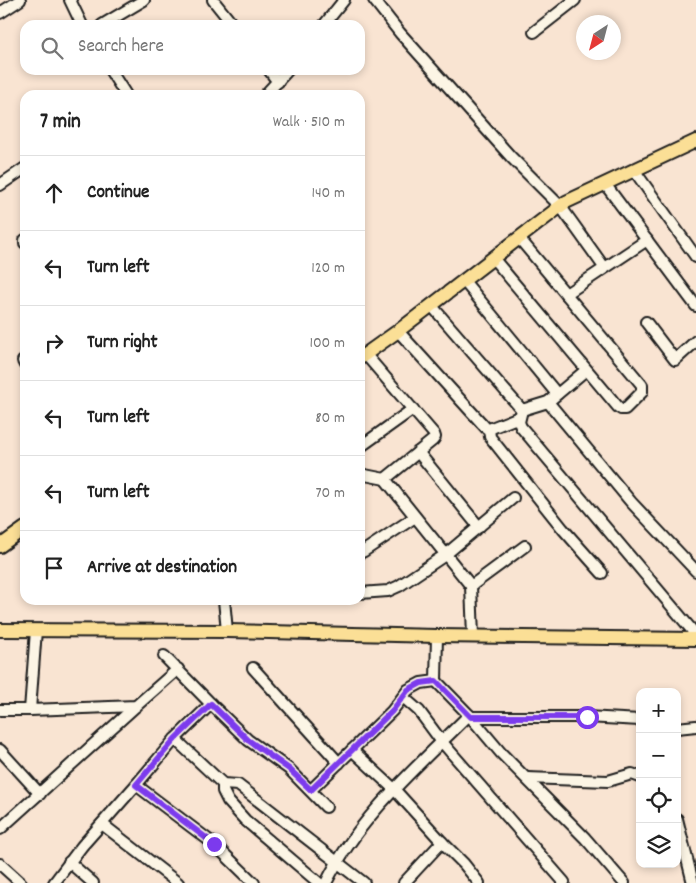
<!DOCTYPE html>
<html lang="en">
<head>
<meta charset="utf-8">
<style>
  :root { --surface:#fff; --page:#f2f2f2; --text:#222; --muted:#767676; --line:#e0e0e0 }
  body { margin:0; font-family:Dekko,sans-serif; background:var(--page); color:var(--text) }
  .controls { position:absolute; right:15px; bottom:15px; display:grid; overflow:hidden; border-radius:10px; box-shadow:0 2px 8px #0003 }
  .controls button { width:45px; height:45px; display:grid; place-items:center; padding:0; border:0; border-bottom:1px solid var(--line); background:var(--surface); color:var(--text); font:25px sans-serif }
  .compass { position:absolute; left:576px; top:15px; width:45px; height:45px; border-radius:50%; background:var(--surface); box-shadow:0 2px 8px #0003; rotate:216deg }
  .stop { position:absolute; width:15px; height:15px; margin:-11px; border:4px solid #7c3aed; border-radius:50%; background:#fff }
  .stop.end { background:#7c3aed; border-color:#fff; box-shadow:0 1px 5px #0008 }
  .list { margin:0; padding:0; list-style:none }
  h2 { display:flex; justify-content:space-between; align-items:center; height:65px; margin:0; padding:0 20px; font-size:21px }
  h2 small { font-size:16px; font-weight:400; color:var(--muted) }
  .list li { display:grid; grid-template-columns:32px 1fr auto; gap:15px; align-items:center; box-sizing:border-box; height:75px; padding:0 20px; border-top:1px solid var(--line) }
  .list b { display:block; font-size:19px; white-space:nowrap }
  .list em { font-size:16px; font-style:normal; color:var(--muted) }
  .icon { flex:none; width:28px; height:28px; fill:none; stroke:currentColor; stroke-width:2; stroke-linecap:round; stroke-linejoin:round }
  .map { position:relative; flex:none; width:696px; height:883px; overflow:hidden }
  .search { position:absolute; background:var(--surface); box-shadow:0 2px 8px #0003; left:20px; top:20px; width:345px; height:55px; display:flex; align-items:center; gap:12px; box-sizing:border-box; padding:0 18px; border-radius:15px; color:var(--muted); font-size:19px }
  .panel { position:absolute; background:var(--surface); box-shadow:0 2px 8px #0003; left:20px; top:90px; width:345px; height:515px; border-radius:15px }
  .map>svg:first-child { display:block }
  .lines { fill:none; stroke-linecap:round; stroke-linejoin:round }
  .minor-casing { stroke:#1c1c1c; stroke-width:14 }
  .major-casing { stroke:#1c1c1c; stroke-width:16 }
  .minor { stroke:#fcf5e5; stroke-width:10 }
  .major { stroke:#fbdf96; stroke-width:12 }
  .route { stroke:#7c3aed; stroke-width:6 }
</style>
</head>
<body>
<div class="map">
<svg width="696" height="883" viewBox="0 0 696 883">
  <rect width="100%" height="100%" fill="#f9e4d2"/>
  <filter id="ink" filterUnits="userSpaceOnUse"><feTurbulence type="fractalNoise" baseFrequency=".02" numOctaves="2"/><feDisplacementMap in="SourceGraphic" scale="10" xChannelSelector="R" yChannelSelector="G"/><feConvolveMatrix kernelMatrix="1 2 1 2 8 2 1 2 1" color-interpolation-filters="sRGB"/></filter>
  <g filter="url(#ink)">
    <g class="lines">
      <defs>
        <g id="minor">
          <path d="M70,0L82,25"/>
          <path d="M213,0L233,25"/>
          <path d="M374,0L400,33L460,100L511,157L561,207L604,267"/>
          <path d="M0,13L20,0"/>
          <path d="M102,25L144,0"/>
          <path d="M324,25L344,0"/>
          <path d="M534,32L575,0"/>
          <path d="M110,70L126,95"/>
          <path d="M269,70L278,82"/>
          <path d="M265,95L288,70"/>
          <path d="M634,170L696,257"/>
          <path d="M605,184L696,306"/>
          <path d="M0,185L25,168"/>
          <path d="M25,240V243"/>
          <path d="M493,258L618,407L621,409H625L642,392V385L519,238"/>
          <path d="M464,281L557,394"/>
          <path d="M566,294L647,240"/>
          <path d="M431,305L522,410L548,402L586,370"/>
          <path d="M646,322L675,360L696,341"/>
          <path d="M398,331L486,428L489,429L519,417"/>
          <path d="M366,355L434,434L435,437L433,440L385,479L471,586L473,636"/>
          <path d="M23,361L25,365"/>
          <path d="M548,402L631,502L696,571"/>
          <path d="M522,410L519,422L521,427L696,635"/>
          <path d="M489,429L490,437L563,529L602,573"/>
          <path d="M360,447L413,409"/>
          <path d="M418,452L479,527"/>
          <path d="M360,474L385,479"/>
          <path d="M360,553L364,551L415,517"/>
          <path d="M471,586L525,546"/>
          <path d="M360,593L388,591L399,586L445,555L513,498"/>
          <path d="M224,600L227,631"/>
          <path d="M36,630L30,710L136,706L178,669"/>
          <path d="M437,636L436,681L469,715L501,753L585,838L624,883"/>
          <path d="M164,656L211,704L175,739L136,785L214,844L254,883"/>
          <path d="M253,668L339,763"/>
          <path d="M403,697L419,711L442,742L564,882L563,883"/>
          <path d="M211,704L248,740L289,769L326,807"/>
          <path d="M0,710H30"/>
          <path d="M471,717H587L640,720"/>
          <path d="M677,728L696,726"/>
          <path d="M175,739L223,784L238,785L364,883"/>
          <path d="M0,750L40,794"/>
          <path d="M352,750L394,789L442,842L464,864L479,883"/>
          <path d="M527,778L608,781L632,774L640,777"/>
          <path d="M223,784V791L228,801L245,820L319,883"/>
          <path d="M311,790L392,711L408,690L421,683L436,681"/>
          <path d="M677,819L693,883"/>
          <path d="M102,824L178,883"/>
          <path d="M0,829L136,706"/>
          <path d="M69,862L93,883"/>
          <path d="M0,864L21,883"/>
          <path d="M54,883L82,846L136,785"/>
          <path d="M326,883C359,816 417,767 469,715"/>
          <path d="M404,883L442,842"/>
        </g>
        <g id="major">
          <path d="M360,358L398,331L566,202L696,141"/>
          <path d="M0,546L25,528"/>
          <path d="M0,630L227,631L437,636L696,639"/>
        </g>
      </defs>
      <use href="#minor" class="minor-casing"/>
      <use href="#major" class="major-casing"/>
      <use href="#minor" class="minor"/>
      <use href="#major" class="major"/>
    </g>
  </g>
  <g class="lines" filter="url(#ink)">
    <path class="route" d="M214,844L136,785L175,739L211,704L248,740L289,769L311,790L392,711L408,690L421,683L436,681L471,717H587"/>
  </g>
</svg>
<div class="controls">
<button>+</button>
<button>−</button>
<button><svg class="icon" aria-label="locate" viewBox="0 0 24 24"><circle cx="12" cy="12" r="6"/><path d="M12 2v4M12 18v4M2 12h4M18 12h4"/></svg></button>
<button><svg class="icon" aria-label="layers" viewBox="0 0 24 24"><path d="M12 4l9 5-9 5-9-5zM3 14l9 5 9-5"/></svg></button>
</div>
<svg class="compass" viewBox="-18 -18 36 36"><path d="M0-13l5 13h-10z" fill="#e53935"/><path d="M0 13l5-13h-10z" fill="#767676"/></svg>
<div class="stop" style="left:587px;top:717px"></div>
<div class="stop end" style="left:214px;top:844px"></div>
<div class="search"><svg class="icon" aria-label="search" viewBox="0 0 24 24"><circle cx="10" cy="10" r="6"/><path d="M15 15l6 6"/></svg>Search here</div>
<section class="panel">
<h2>7 min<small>Walk · 510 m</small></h2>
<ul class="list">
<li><svg class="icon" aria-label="ahead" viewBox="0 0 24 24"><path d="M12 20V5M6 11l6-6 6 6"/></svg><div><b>Continue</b></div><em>140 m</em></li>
<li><svg class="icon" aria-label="left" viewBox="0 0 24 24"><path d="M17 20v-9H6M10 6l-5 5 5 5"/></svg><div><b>Turn left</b></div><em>120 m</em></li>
<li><svg class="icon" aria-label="right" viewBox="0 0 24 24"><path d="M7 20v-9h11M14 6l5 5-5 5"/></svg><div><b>Turn right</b></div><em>100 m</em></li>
<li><svg class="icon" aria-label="left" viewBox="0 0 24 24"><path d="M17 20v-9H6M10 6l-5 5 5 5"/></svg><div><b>Turn left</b></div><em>80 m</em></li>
<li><svg class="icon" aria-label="left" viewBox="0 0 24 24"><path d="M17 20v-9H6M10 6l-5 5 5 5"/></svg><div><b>Turn left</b></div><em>70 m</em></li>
<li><svg class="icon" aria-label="arrive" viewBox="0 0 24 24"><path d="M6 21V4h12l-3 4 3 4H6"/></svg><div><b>Arrive at destination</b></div></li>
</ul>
</section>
</div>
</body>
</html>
